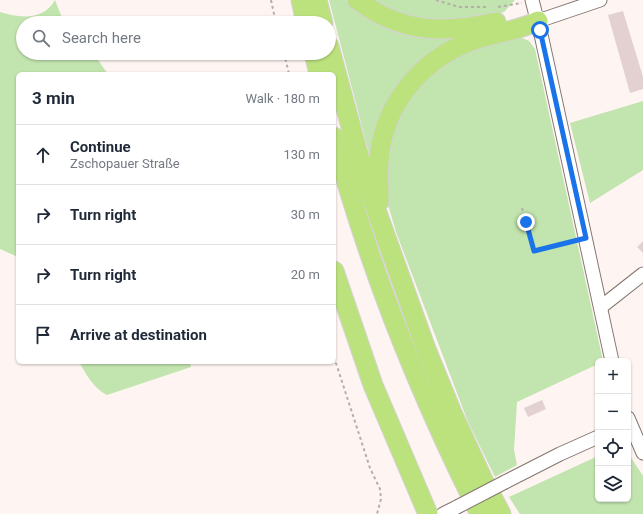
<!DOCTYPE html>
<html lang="en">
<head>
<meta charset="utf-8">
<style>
  :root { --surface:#fff; --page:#f6f6f7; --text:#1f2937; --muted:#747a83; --line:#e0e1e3 }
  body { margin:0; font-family:Roboto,sans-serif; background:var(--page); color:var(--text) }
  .controls { position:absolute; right:12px; bottom:12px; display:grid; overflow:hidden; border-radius:6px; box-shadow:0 1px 3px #0004 }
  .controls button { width:36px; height:36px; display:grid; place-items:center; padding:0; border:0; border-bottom:1px solid var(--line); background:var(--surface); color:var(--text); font:20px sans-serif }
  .stop { position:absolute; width:12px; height:12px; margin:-9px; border:3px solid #1a73e8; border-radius:50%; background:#fff }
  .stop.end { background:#1a73e8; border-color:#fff; box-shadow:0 1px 4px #0008 }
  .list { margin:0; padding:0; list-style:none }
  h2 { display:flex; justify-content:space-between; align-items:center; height:52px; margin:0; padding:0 16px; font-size:17px }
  h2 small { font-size:13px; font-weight:400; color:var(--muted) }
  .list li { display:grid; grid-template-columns:26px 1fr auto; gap:12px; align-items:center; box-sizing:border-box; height:60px; padding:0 16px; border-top:1px solid var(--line) }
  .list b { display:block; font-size:15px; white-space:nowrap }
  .list p { margin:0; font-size:13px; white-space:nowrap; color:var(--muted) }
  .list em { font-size:13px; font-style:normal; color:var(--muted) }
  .icon { flex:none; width:22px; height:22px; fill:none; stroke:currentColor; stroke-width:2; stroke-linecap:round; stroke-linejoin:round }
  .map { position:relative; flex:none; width:643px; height:514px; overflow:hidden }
  .search { position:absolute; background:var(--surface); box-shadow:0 1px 3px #0004; left:16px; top:16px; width:320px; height:44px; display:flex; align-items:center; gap:10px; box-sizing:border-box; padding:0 14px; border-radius:22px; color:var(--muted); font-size:15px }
  .panel { position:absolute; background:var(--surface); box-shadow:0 1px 3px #0004; left:16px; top:72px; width:320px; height:292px; border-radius:6px }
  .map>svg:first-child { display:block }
  .green { fill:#c2e4ae }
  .building { fill:#e2d1d0 }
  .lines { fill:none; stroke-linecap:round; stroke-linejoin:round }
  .minor-casing { stroke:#847670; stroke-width:15 }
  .highway-casing { stroke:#d5d3d3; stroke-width:21 }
  .path { stroke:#b6aeab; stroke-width:2; stroke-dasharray:3 3; stroke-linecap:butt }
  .minor { stroke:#fff; stroke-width:13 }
  .highway { stroke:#bce27e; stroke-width:19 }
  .minor-bridge-casing { stroke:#847670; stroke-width:15; stroke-linecap:butt }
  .minor-bridge { stroke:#fff; stroke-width:13 }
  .route { stroke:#1a73e8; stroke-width:5 }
</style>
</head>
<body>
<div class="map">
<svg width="643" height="514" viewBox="0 0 643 514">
  <rect width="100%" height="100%" fill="#fef4f1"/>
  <g class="green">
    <path d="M55,0L64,23H23V53H93L108,74H18V257L0,249V12C20,18 43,21 55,0Z"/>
    <path d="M329,0H346L354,7L459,36L435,52L372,165Z"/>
    <path d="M368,0H515L504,12L478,19L419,21Z"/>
    <path d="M520,37L529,41L535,49L603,361H598V364L517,402L514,450L517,465L495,477L468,422L396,232L386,198L385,167L395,123L416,90L440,67L472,49Z"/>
    <path d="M643,101V170L590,203L570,123Z"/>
    <path d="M79,362H190L191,367L107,395C94,389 86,374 79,362Z"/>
    <path d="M628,453L643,476V514H520L509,497L598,456V499H628Z"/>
  </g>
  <g class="building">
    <path d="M623,11L643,77V89L630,93L608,15Z"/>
    <path d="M643,241V253L637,247Z"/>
    <path d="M542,400L546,409L528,417L524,408Z"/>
  </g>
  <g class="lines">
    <defs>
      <g id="minor">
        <path d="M532,0L542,39L612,361"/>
        <path d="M538,21L600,0"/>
        <path d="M601,307L643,274"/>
        <path d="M628,418L643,453"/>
        <path d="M505,482L560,454L598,437"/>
        <path d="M443,514L457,507"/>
      </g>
      <g id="highway">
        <path d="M301,0L306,23"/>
        <path d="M317,0L323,23"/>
        <path d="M357,0C401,33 443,34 496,22"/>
        <path d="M329,46L365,179L426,349L453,415L484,482L501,514"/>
        <path d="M314,53L319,74"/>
        <path d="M334,137C369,268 419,393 480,514"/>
        <path d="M379,202C379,188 378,174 379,160C383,105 421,60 471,41C494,33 515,32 538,21"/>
        <path d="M334,271L373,385L428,514"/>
      </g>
    </defs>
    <use href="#minor" class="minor-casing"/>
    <use href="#highway" class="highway-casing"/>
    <g class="path">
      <path d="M271,0L276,23"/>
      <path d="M436,0L459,7H488"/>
      <path d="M498,7L522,3"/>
      <path d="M284,53L289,74"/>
      <path d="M522,208L534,251L575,241"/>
      <path d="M334,357L370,468L380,489L381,499L377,514"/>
    </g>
    <use href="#minor" class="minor"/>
    <use href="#highway" class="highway"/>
    <defs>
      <path id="minor-bridge" d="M457,507L505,482"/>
    </defs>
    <use href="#minor-bridge" class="minor-bridge-casing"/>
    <use href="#minor-bridge" class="minor-bridge"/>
  </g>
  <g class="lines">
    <path class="route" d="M526,222L534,251L586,238L540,30"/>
  </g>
</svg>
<div class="controls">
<button>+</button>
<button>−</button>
<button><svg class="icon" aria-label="locate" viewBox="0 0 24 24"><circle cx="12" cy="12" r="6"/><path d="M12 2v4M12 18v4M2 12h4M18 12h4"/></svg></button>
<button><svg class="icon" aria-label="layers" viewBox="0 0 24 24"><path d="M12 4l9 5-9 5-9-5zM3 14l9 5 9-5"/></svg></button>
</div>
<div class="stop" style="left:540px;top:30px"></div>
<div class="stop end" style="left:526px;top:222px"></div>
<div class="search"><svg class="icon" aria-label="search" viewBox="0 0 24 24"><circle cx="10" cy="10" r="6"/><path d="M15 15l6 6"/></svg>Search here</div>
<section class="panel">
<h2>3 min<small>Walk · 180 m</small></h2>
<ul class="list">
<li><svg class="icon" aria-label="ahead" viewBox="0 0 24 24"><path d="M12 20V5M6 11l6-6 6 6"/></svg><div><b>Continue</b><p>Zschopauer Straße</p></div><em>130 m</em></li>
<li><svg class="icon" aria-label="right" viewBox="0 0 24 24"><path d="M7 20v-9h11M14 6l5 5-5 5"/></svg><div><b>Turn right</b></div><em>30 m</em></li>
<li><svg class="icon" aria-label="right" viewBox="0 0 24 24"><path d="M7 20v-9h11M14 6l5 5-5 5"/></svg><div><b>Turn right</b></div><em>20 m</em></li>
<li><svg class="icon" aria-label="arrive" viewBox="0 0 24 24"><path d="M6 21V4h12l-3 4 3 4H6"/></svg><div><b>Arrive at destination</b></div></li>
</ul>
</section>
</div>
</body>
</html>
